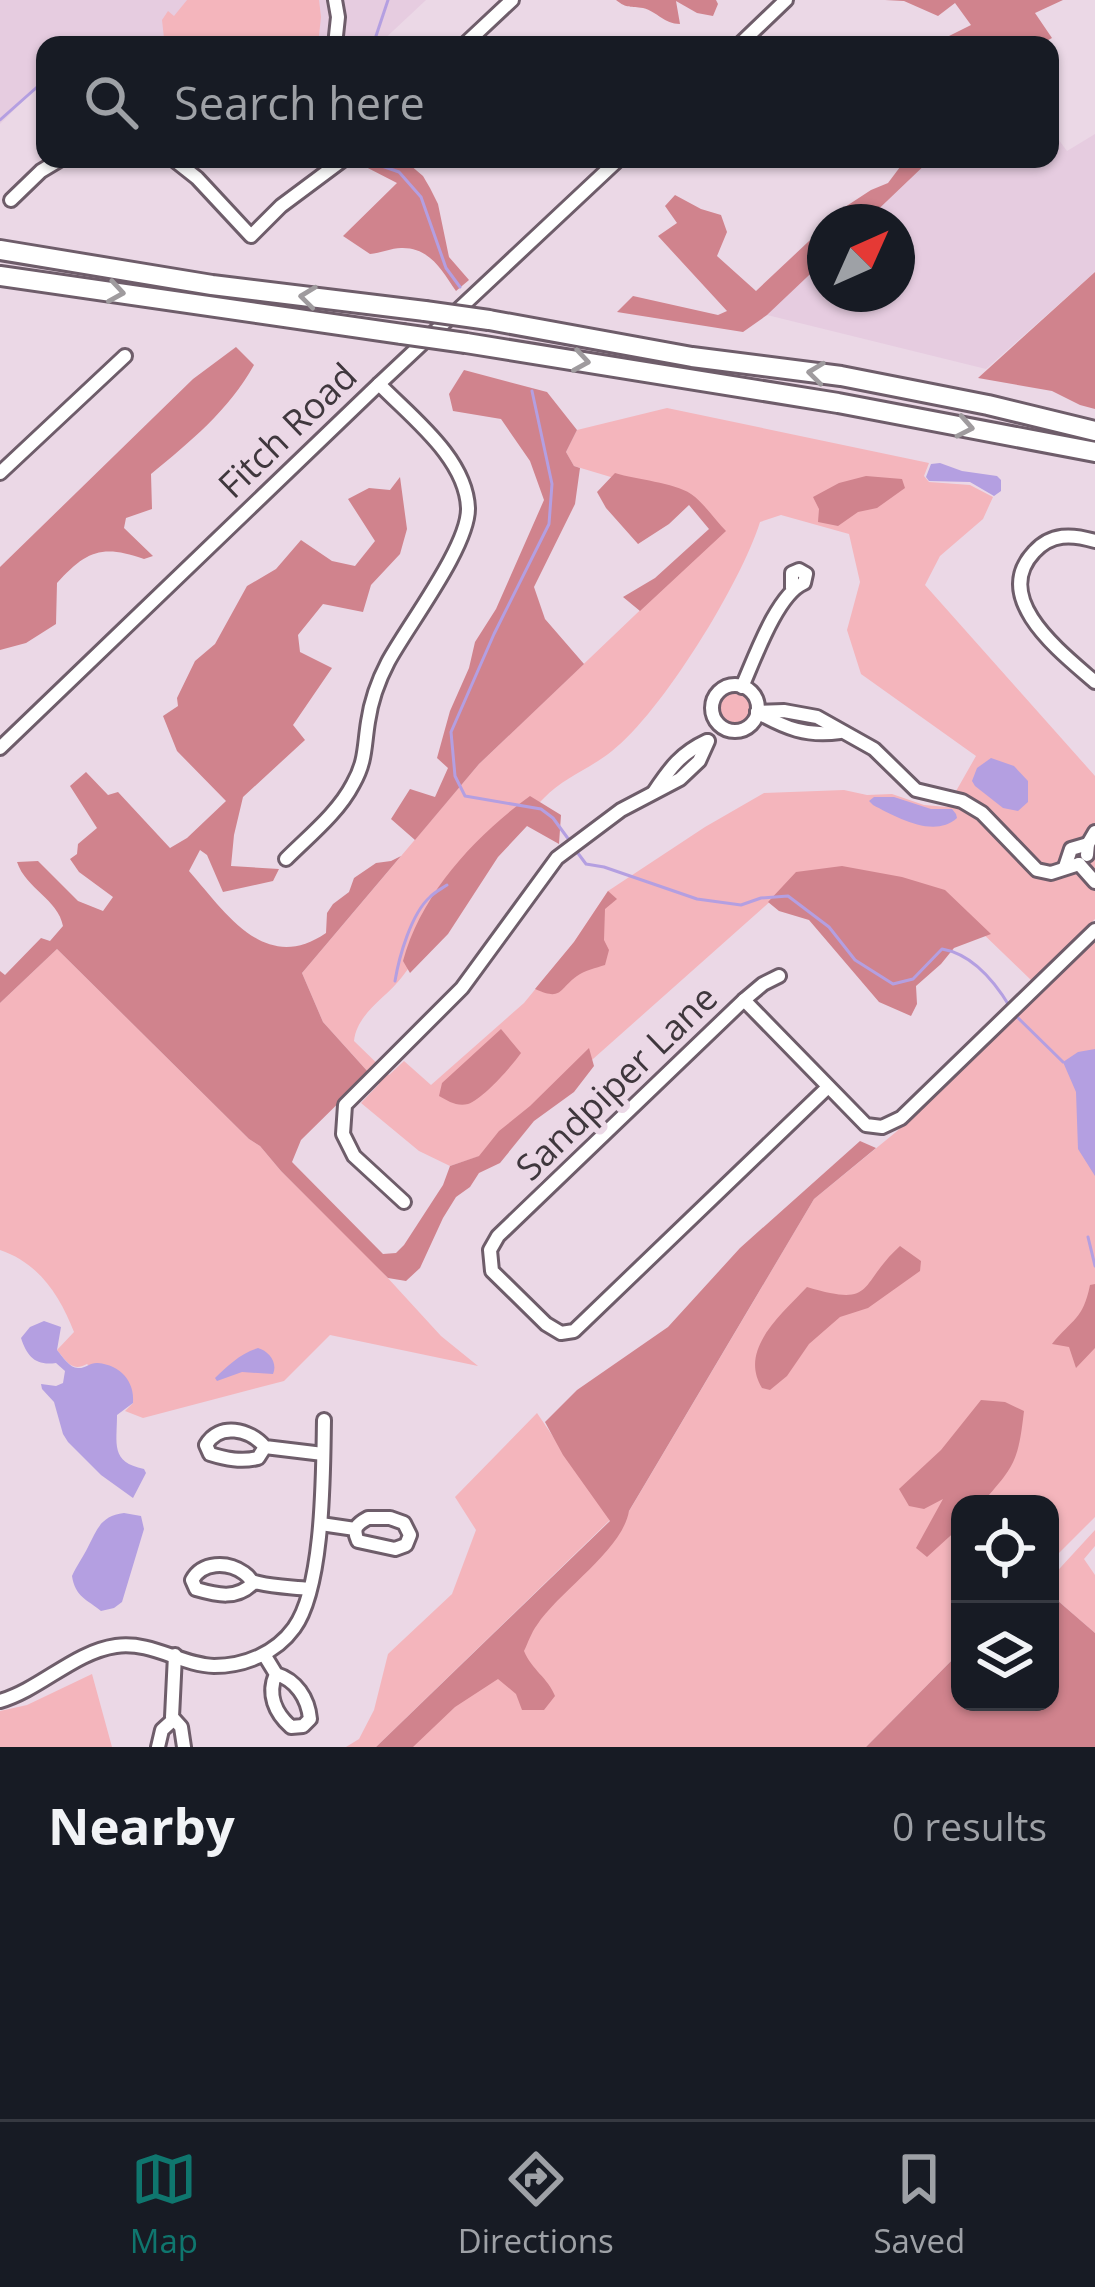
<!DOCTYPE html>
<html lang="en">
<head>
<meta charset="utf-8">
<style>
  :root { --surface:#171b24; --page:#20242c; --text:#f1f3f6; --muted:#9ea1a6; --line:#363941; --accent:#0f766e }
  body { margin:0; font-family:"Open Sans",sans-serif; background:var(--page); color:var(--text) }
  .controls { position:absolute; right:36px; bottom:36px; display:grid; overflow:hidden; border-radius:24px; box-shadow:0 3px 9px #0004 }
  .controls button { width:108px; height:108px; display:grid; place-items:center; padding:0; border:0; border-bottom:3px solid var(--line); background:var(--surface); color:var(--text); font:60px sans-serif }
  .compass { position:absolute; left:807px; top:204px; width:108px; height:108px; border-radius:50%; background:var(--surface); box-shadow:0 3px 9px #0004; rotate:45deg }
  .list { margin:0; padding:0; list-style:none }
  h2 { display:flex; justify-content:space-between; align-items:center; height:156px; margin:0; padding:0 48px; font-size:51px }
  h2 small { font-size:39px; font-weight:400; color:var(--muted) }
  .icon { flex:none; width:66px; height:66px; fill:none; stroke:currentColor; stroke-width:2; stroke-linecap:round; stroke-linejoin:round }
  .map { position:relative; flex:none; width:1095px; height:1747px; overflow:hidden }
  .search { position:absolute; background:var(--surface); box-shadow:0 3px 9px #0004; left:36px; right:36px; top:36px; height:132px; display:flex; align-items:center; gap:30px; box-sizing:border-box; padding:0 42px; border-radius:24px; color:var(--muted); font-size:45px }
  .sheet { height:372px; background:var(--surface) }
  nav { display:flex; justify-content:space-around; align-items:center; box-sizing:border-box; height:168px; border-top:3px solid var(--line); background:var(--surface); font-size:33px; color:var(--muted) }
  nav a { display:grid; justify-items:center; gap:6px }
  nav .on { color:var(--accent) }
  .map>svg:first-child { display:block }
  .built { fill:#e6cce0 }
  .green { fill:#f4b5bc; fill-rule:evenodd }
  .forest { fill:#d0838d }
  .water { fill:#b49fe1 }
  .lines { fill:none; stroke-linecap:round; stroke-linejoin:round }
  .stream { stroke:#b49fe1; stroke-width:3 }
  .minor-casing { stroke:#6e5d6a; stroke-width:18 }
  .highway-casing { stroke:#6e5d6a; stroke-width:24 }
  .minor { stroke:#fff; stroke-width:12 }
  .highway { stroke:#fff; stroke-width:18 }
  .highway-bridge-casing { stroke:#6e5d6a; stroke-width:24; stroke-linecap:butt }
  .highway-bridge { stroke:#fff; stroke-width:18 }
  .oneway { stroke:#9f9b9e }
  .labels { text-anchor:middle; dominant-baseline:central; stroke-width:12; stroke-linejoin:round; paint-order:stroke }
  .street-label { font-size:36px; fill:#3f373d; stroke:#ebd8e6 }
</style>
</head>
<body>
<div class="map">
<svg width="1095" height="1747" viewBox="0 0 1095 1747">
  <rect width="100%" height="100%" fill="#ebd8e6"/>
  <g class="built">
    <path d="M0,0H426L378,45H45V84L29,95L0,124Z"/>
    <path d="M1050,128L1067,151L1095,134V272L986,369L767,315L825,260V294H897V222H865L931,159H1050Z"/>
  </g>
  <g class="green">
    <path d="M187,0H319L321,17L318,45H183L176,40L171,45L164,38L162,20L168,11L174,16Z"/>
    <path d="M667,408L929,463L924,476L929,482L970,485L993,497L983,519L940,556L925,585L1095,776V919L1032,981L946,898L799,876L486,1154L450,1166L419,1151L361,1103L379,1084L323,1022L302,973L479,764L722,532L691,501L574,466L566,452L577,430ZM781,515L849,534L860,582L847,630L861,674L976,756L947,807L924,805L892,794L867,795L844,790L764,793L705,827L608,891L574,942L524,1003L431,1085L404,1061L389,1075L354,1041C357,1013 386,998 402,977C419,955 433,931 449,909C478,870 510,832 544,798C563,778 591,768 612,751C662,712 741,583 760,522Z"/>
    <circle cx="735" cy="708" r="18"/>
    <path d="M1095,941V1517L1050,1562V1504H960V1652L866,1747H388L625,1518L814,1199L896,1132Z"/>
    <path d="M57,949L249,1139L260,1146L281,1171L375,1264L441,1336L478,1366L330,1335L284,1381L143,1418L125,1411L133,1403L87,1364C72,1372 67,1362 57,1350L74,1332C60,1296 39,1263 0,1250V1003Z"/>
    <path d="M537,1413L610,1520L376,1747H346L359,1739L374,1710L388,1654L452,1594L476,1530L455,1497Z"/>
    <path d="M1095,1530V1546L1084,1559L1095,1575V1633L1050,1594V1579Z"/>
    <path d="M92,1674L112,1747H0V1711L27,1705Z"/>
  </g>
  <g class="forest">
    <path d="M616,0H716L718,4L713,16L697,13L676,1L680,24C664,24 658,12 643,8C631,6 627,9 616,0Z"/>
    <path d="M885,0H1063L1035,13L1052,38L1039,45H959L949,36L971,25L955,3L938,16L904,1Z"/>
    <path d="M366,159H403L423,176L430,188L438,204L449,257L469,280L456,291C442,271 430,247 401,248C392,248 380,253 370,254L343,236L397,183L362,165Z"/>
    <path d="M906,159H931L865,222H830L845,207L871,190L888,183Z"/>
    <path d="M675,195L701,209L721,215L727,232L717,256L756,291L825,226V260L767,315L743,332L617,312L633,296L718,315L727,311L658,236L677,223L665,206Z"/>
    <path d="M1095,272V409L1080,405L1052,391L978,378Z"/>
    <path d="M236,347L254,365C229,410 190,442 151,474L152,509L126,518L124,528L153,556L144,559C102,544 86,551 57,583L56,624L26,643L0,650V567L193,379Z"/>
    <path d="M464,370L547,392L577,430L566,452L574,466L580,468L575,504L534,587L545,619L584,664L479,764L415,840L391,819L410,789L435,797L448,768L437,758L450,711L469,668L475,642L496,609L544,500L530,461L501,419L453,411L449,394Z"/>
    <path d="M615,473C637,480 673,482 691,494C704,503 715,520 726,531L640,611L623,597L655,578L709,529L689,505L669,524L638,544L606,508L597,492Z"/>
    <path d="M866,476L902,479L905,488L877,508L858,512L838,526L818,522L819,509L813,497L839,483Z"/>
    <path d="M400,477L407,529L400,554L371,585L363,612L323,604L298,635L300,652L332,668L293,725L305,740L243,797L234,835L231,866L279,869L273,881L223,892L207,855L200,850L189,871C226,913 265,975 326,933L327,913L333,904L349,892L354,878L376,863L391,861L401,856L302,973L323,1022L369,1073L301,1140L292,1162L383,1254L396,1253L404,1245L443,1185L450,1166L479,1156L499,1131L530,1106L589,1048L594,1066L574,1092L534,1121L500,1163L479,1173L470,1187L456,1197L443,1218L420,1268L406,1281L388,1278L281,1171L260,1146L249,1139L57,949L0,1003V971L5,975L41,938L50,941L63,926C58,899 26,889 17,862L38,861L78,901L103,911L113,897L79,872L70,859L77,854L78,844L97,828L70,786L86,772L108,795L118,792L170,848L187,838L226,801L177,751L163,716L178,706L177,698L195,661L215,644L247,586L276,569L301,540L332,561L355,566L375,541L348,499L369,488L390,490Z"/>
    <path d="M530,796L561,815L559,844L527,826L498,857L448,934L410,973L403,961C421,894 475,836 530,796Z"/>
    <path d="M842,866L902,877L945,890L991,934L954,948L941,964L916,986L917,1004L911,1016L879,1002L809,920L779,911L768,902L796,872Z"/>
    <path d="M608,891L617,899L605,909L604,940L609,950L605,965C596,968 585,970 577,976C558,990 562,1001 535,989L574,942Z"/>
    <path d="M501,1029L521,1053C512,1066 483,1099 468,1104C457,1107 448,1101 439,1096L442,1083Z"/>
    <path d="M860,1141L876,1148L814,1199L629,1511C622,1551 560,1590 537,1625C531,1633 528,1643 524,1651C532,1670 548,1678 555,1696L544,1710H522L516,1694L498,1679L455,1707L413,1747H376L610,1521L563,1455L545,1422L577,1390L668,1327L740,1248Z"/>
    <path d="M900,1246L921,1261L920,1271L868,1308L840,1317L809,1344L787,1376L770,1390L762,1388C738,1349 782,1314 807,1287C877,1308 857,1285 900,1246Z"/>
    <path d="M1095,1284V1348L1076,1368L1069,1347L1052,1344C1072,1319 1083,1320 1090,1285Z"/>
    <path d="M981,1400L1005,1402L1024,1411C1018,1462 1015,1466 981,1504H960V1527L927,1557L916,1548L943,1499L924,1509L909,1506L899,1489L941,1450Z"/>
    <path d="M1050,1594L1095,1633V1747H866L960,1652V1702H1050Z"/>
  </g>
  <g class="water">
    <path d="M940,463L962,471L997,476L1001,480V491L994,496L970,482L929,481L926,477L931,464Z"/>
    <path d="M991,758L1014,766L1028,781V802L1018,811L1003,808L975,786L972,781L977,768Z"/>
    <path d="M874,797H894L931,809H952L956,814L957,818C934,839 896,817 873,805L869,801Z"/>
    <path d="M1095,1049V1176L1078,1149L1076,1092L1063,1062L1078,1052Z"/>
    <path d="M44,1321L61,1327L57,1350C63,1357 70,1369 79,1368C86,1368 91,1362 98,1363C120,1365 135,1381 133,1403L117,1415C117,1444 110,1462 144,1469L146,1473L133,1498L101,1475L68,1442L63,1434L54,1402L42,1389L41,1384L56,1386L63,1383L65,1371L56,1363C35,1366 27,1356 21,1338L30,1327Z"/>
    <path d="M258,1348C269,1351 278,1363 273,1374L242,1372L217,1381L215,1378C227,1366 241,1353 258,1348Z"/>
    <path d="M124,1513L141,1516L144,1529L122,1602L114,1608L101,1611C88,1600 75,1597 72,1576C77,1565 83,1557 88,1547C97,1530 100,1516 124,1513Z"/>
  </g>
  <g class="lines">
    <g class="stream">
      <path d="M369,45L375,39L388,0"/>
      <path d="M0,120L45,80"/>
      <path d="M362,159L399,172L421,197L446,268L460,287"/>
      <path d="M532,391L552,484L549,524L494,634L451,732L455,776L465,796L541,809L553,818L572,844"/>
      <path d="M577,852L586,864L604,867L697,899L741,905L761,898L788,896L829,927L855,960L893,984L913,979L942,949C972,954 995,982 1010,1007"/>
      <path d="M395,981C399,957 411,914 430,897C435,892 441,889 447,885"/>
      <path d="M1015,1015L1063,1062"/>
      <path d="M1088,1237L1095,1266"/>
    </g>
    <defs>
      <g id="minor">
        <path d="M335,0L338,17L335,45"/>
        <path d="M464,45L512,0"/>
        <path d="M739,45L786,0"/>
        <path d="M173,159L197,178L251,236L281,206L344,159"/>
        <path d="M11,200L41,171L61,159"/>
        <path d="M0,473L125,356"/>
        <path d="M1095,541C1072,534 1051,533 1034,552C990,599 1062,653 1095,682"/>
        <circle cx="735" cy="708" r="23"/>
        <path d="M742,687C754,660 777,594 804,583L806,574L799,570L792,573V588"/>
        <path d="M757,712L784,711L817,717L874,749L916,790L962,801L982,813L1037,870L1051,873L1079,864"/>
        <path d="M757,712C785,728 807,737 840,732"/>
        <path d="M0,748L379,384L619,159"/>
        <path d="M654,792C670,768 681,753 707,741"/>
        <path d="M1087,855L1088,844L1095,832"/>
        <path d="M286,859C309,836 338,813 353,784C366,761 364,747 368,722C371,701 378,681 388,662C408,625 469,546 468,508C466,458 411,417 379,384"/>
        <path d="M1079,864L1095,882"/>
        <path d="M1065,867L1071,849L1088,844"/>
        <path d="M779,976L763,984L744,1000L498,1236L490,1250L492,1271L546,1324L561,1333L574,1331L827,1088"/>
        <path d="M744,1000L866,1125L882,1127L901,1118L1095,930"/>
        <path d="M404,1202L354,1156L343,1134L345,1105L462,988L557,858L621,810L680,779L699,761L708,741"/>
        <path d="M265,1447C250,1429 219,1422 206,1445L210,1454C226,1459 241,1462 258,1458L265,1447L323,1454"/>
        <path d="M368,1518H390L404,1523L410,1535L406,1545L395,1549L358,1541C352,1528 357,1524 368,1518Z"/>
        <path d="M321,1524L355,1529"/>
        <path d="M253,1583C237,1600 217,1595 196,1589L192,1580C202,1562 227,1561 244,1573C255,1581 246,1580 259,1583C275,1587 293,1587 309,1589"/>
        <path d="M175,1655L172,1717L181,1727L184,1747"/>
        <path d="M265,1656L276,1674C296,1680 308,1698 310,1719L303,1726L291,1727C275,1713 267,1694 276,1674"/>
        <path d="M0,1701C41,1689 74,1652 116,1646C152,1641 181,1665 214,1666C245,1666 276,1653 294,1628C324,1587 323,1472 324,1420"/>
        <path d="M158,1747L162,1730L173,1720"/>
      </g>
      <g id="highway">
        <path d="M0,250L212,285L425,311"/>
        <path d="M0,276L402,334"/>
        <path d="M489,320L692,357L841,376L988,405L1095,431"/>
        <path d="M466,343L838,403L1095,452"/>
      </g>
    </defs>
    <use href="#minor" class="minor-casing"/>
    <use href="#highway" class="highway-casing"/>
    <use href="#minor" class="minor"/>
    <use href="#highway" class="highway"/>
    <defs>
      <g id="highway-bridge">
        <path d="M425,311L489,320"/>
        <path d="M402,334L466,343"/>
      </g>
    </defs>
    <use href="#highway-bridge" class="highway-bridge-casing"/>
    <use href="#highway-bridge" class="highway-bridge"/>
  </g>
  <defs><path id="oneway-chevron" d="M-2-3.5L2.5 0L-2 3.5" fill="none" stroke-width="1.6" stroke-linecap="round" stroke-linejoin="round" transform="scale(3)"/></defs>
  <g class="oneway">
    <use href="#oneway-chevron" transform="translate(116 292) rotate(9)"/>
    <use href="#oneway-chevron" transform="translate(308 297) rotate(-173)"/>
    <use href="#oneway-chevron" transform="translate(581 361) rotate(9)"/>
    <use href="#oneway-chevron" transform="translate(816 373) rotate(-173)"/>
    <use href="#oneway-chevron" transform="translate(965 427) rotate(11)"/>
  </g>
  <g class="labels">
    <g class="street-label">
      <text transform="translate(287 430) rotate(-44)">Fitch Road</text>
      <text transform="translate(616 1082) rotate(-44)">Sandpiper Lane</text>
    </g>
  </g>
</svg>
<div class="controls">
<button><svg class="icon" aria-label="locate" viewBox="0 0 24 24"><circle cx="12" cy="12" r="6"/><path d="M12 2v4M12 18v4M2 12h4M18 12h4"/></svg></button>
<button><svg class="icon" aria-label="layers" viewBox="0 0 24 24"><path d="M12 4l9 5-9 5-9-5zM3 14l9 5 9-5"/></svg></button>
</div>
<svg class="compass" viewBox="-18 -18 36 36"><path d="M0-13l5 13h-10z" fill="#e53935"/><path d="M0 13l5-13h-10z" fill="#9ea1a6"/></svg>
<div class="search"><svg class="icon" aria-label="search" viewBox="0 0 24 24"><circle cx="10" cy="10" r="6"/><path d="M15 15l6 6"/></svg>Search here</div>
</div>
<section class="sheet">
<h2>Nearby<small>0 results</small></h2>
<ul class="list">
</ul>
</section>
<nav>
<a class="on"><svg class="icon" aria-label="map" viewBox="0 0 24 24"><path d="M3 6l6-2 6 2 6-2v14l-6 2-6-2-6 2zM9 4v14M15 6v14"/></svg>Map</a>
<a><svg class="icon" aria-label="directions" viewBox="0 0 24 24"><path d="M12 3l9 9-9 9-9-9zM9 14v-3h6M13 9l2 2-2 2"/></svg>Directions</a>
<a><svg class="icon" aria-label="saved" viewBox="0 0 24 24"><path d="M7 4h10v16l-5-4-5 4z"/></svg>Saved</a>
</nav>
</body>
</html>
